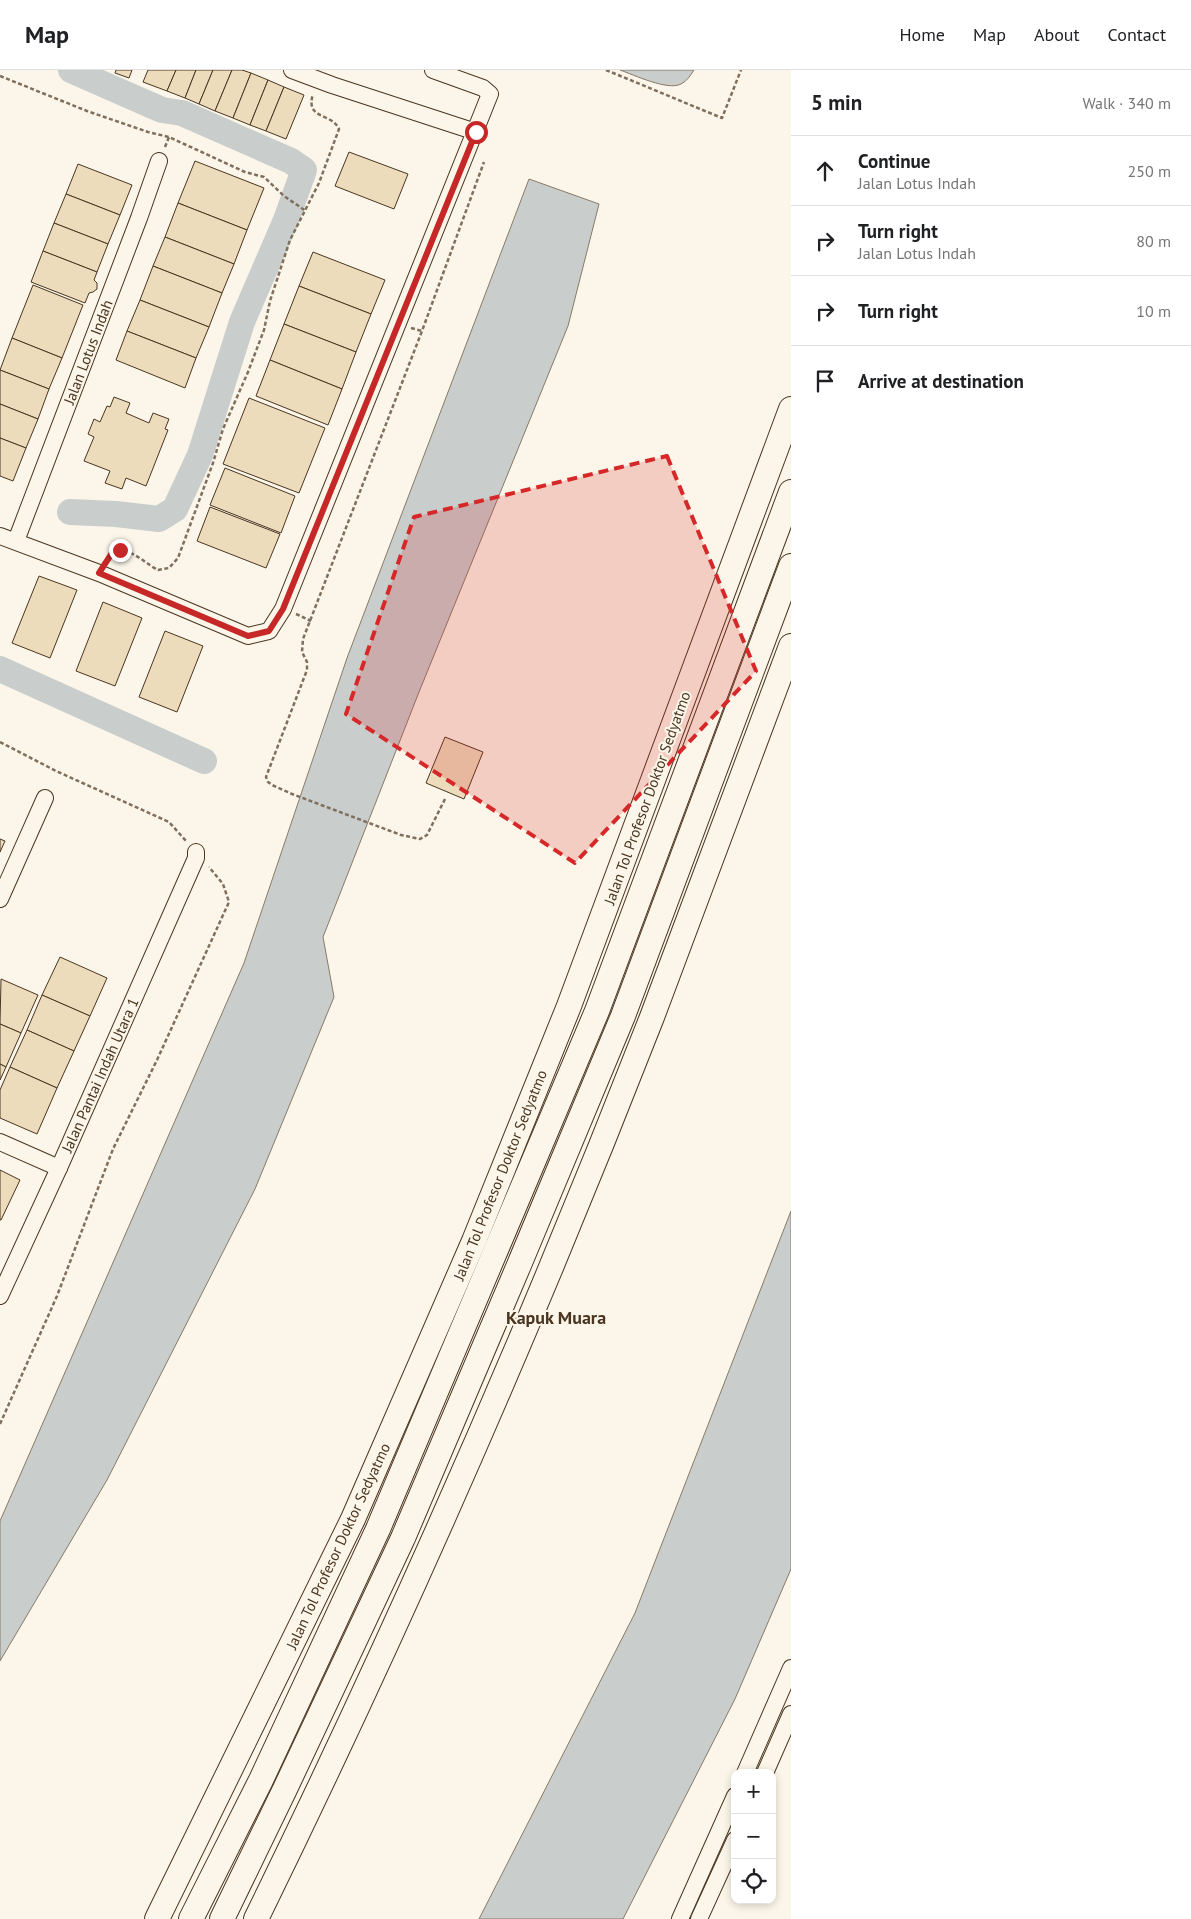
<!DOCTYPE html>
<html lang="en">
<head>
<meta charset="utf-8">
<style>
  :root { --surface:#fff; --page:#f2f2f2; --text:#202124; --muted:#757577; --line:#e0e0e0 }
  body { margin:0; font-family:"PT Sans",sans-serif; background:var(--page); color:var(--text) }
  .controls { position:absolute; right:15px; bottom:15px; display:grid; overflow:hidden; border-radius:10px; box-shadow:0 2px 8px #0003 }
  .controls button { width:45px; height:45px; display:grid; place-items:center; padding:0; border:0; border-bottom:1px solid var(--line); background:var(--surface); color:var(--text); font:25px sans-serif }
  .stop { position:absolute; width:15px; height:15px; margin:-11px; border:4px solid #c62828; border-radius:50%; background:#fff }
  .stop.end { background:#c62828; border-color:#fff; box-shadow:0 1px 5px #0008 }
  .list { margin:0; padding:0; list-style:none }
  h2 { display:flex; justify-content:space-between; align-items:center; height:65px; margin:0; padding:0 20px; font-size:21px }
  h2 small { font-size:16px; font-weight:400; color:var(--muted) }
  .list li { display:grid; grid-template-columns:32px 1fr auto; gap:15px; align-items:center; box-sizing:border-box; height:70px; padding:0 20px; border-top:1px solid var(--line) }
  .list b { display:block; font-size:19px; white-space:nowrap }
  .list p { margin:0; font-size:16px; white-space:nowrap; color:var(--muted) }
  .list em { font-size:16px; font-style:normal; color:var(--muted) }
  .icon { flex:none; width:28px; height:28px; fill:none; stroke:currentColor; stroke-width:2; stroke-linecap:round; stroke-linejoin:round }
  .map { position:relative; flex:none; width:791px; height:1849px; overflow:hidden }
  header { display:flex; align-items:center; gap:30px; box-sizing:border-box; height:70px; padding:0 25px; background:var(--surface); border-bottom:1px solid var(--line) }
  header strong { font-size:24px }
  nav { display:flex; gap:28px; margin-inline-start:auto; font-size:18px }
  main { display:flex }
  aside { flex:1; background:var(--surface) }
  .map>svg:first-child { display:block }
  .water { fill:#c9cecd; stroke:#887966 }
  .lines { fill:none; stroke-linecap:round; stroke-linejoin:round }
  .river { stroke:#c9cecd; stroke-width:26 }
  .building { fill:#ecdcbc; stroke:#4a3520 }
  .minor-casing { stroke:#4a3520; stroke-width:18 }
  .highway-casing { stroke:#4a3520; stroke-width:26 }
  .path { stroke:#7f6f5c; stroke-width:2.5; stroke-dasharray:4 2.5; stroke-linecap:butt }
  .minor { stroke:#fbf6e9; stroke-width:16 }
  .highway { stroke:#fbf6e9; stroke-width:24 }
  .route { stroke:#c62828; stroke-width:6 }
  .marked { fill:#d62828; fill-opacity:0.2; stroke:#d62828; stroke-width:4; stroke-dasharray:10 6; stroke-linejoin:round }
  .labels { text-anchor:middle; dominant-baseline:central; stroke-width:4; stroke-linejoin:round; paint-order:stroke }
  .street-label { font-size:15px; fill:#4a3520; stroke:#fbf6e9 }
  .quarter-label { font-size:18px; font-weight:bold; fill:#4a3520; stroke:#fbf6e9 }
</style>
</head>
<body>
<header>
<strong>Map</strong>
<nav><a>Home</a><a>Map</a><a>About</a><a>Contact</a></nav>
</header>
<main>
<div class="map">
<svg width="791" height="1849" viewBox="0 0 791 1849">
  <rect width="100%" height="100%" fill="#fbf6e9"/>
  <g class="water">
    <path d="M620,0H694C690,6 687,11 681,14C668,21 634,5 620,0Z"/>
    <path d="M529,109L599,134L568,256L419,622L323,867L334,927L255,1119L107,1410L0,1591V1451L244,893L347,588Z"/>
    <path d="M791,1141V1499L735,1629L623,1849H479L635,1543Z"/>
  </g>
  <g class="lines">
    <g class="river">
      <path d="M70,442L116,444L159,449L175,439L200,385L242,252L286,150L304,100L291,91L182,43L162,40L71,0"/>
      <path d="M0,599L204,691"/>
    </g>
  </g>
  <g class="building">
    <path d="M116,0H132L129,8L115,3Z"/>
    <path d="M148,0H176L167,21L143,12Z"/>
    <path d="M176,0H196L185,28L167,21Z"/>
    <path d="M196,0H213L199,34L185,28Z"/>
    <path d="M213,0H232L215,41L199,34Z"/>
    <path d="M232,0H242L251,3L233,48L215,41Z"/>
    <path d="M251,3L268,10L250,55L233,48Z"/>
    <path d="M268,10L284,17L266,61L250,55Z"/>
    <path d="M284,17L304,25L286,69L266,61Z"/>
    <path d="M349,82L408,104L394,139L335,116Z"/>
    <path d="M195,91L264,118L247,160L178,133Z"/>
    <path d="M78,94L132,115L120,145L66,124Z"/>
    <path d="M66,124L120,145L108,174L54,153Z"/>
    <path d="M178,133L247,160L234,194L165,167Z"/>
    <path d="M54,153L108,174L97,202L43,181Z"/>
    <path d="M165,167L234,194L222,223L153,196Z"/>
    <path d="M43,181L97,202L94,210L97,213V219L93,222L89,223L85,233L31,212Z"/>
    <path d="M313,182L385,210L371,244L299,216Z"/>
    <path d="M153,196L222,223L209,257L140,230Z"/>
    <path d="M33,215L83,235L62,288L12,268Z"/>
    <path d="M299,216L371,244L356,282L284,254Z"/>
    <path d="M140,230L209,257L196,288L127,261Z"/>
    <path d="M284,254L356,282L342,319L270,290Z"/>
    <path d="M127,261L196,288L185,318L116,290Z"/>
    <path d="M12,268L62,288L49,319L0,300Z"/>
    <path d="M270,290L342,319L328,355L256,326Z"/>
    <path d="M0,300L49,319L38,349L0,334Z"/>
    <path d="M114,327L130,333L126,343L149,353L153,343L169,349L165,359L168,360L146,416L126,408L122,419L105,413L110,401L84,391L94,367L88,364L94,349L100,352L107,336L110,337Z"/>
    <path d="M249,328L325,358L299,423L223,394Z"/>
    <path d="M0,334L38,349L26,378L0,368Z"/>
    <path d="M0,368L26,378L13,411L0,406Z"/>
    <path d="M225,398L295,426L281,463L210,435Z"/>
    <path d="M210,437L280,464L266,498L197,471Z"/>
    <path d="M39,506L77,520L50,588L12,573Z"/>
    <path d="M103,532L142,548L115,616L76,601Z"/>
    <path d="M165,561L203,576L177,642L139,627Z"/>
    <path d="M445,667L483,682L464,729L426,713Z"/>
    <path d="M0,769L5,771L0,782Z"/>
    <path d="M60,887L107,908L90,946L42,925Z"/>
    <path d="M1,909L38,925L21,963L0,954Z"/>
    <path d="M42,925L90,946L74,981L27,960Z"/>
    <path d="M0,954L21,963L6,997L0,994Z"/>
    <path d="M27,960L74,981L57,1018L10,997Z"/>
    <path d="M0,994L6,997L0,1010Z"/>
    <path d="M10,997L57,1018L37,1064L0,1048V1020Z"/>
    <path d="M0,1100L20,1110L1,1150H0Z"/>
  </g>
  <g class="lines">
    <defs>
      <g id="minor">
        <path d="M292,0L332,15L476,62"/>
        <path d="M0,466L99,503L248,566L269,561L283,539L490,24L483,18L433,0"/>
        <path d="M16,471L139,148L159,91"/>
        <path d="M0,829L45,728"/>
        <path d="M0,1072L59,1098"/>
        <path d="M0,1226L59,1098L196,788V782"/>
        <path d="M745,1703L791,1598"/>
        <path d="M765,1703L791,1644"/>
        <path d="M680,1849L735,1726"/>
        <path d="M699,1849L735,1770"/>
      </g>
      <g id="highway">
        <path d="M157,1849L353,1449L474,1171L569,936L791,339"/>
        <path d="M191,1849L261,1710L378,1459L597,941L791,422"/>
        <path d="M222,1849L285,1719L403,1468L519,1195L623,946L791,496"/>
        <path d="M256,1849C400,1555 533,1252 652,947C699,824 745,700 791,576"/>
      </g>
    </defs>
    <use href="#minor" class="minor-casing"/>
    <use href="#highway" class="highway-casing"/>
    <g class="path">
      <path d="M606,0L722,48L741,0"/>
      <path d="M0,6L87,41L148,62L169,67L245,102L264,107L284,126L306,141"/>
      <path d="M165,77L169,67"/>
      <path d="M411,258L422,261"/>
      <path d="M108,490C122,468 142,492 158,500L169,498L178,488L213,393L223,359L248,302L264,260L270,231L290,170L319,113L339,59C331,42 305,50 313,24"/>
      <path d="M296,544L311,551"/>
      <path d="M0,672L56,701L169,752L187,772"/>
      <path d="M445,729L427,765L420,769L401,765L292,724L272,715L268,712L266,707L307,600V592L302,582L303,569L422,261L484,92"/>
      <path d="M0,1354L57,1226L113,1079L157,990L229,832L223,814L209,797"/>
    </g>
    <use href="#minor" class="minor"/>
    <use href="#highway" class="highway"/>
  </g>
  <g class="lines">
    <path class="route" d="M120,480L112,483L99,503L248,566L269,561L283,539L476,62"/>
  </g>
  <path class="marked" d="M667,386L756,601L575,793L346,644L414,447Z"/>
  <g class="labels">
    <g class="street-label">
      <text transform="translate(88 282) rotate(-69)">Jalan Lotus Indah</text>
      <text transform="translate(647 728) rotate(-70)">Jalan Tol Profesor Doktor Sedyatmo</text>
      <text transform="translate(100 1005) rotate(-66)">Jalan Pantai Indah Utara 1</text>
      <text transform="translate(500 1105) rotate(-68)">Jalan Tol Profesor Doktor Sedyatmo</text>
      <text transform="translate(338 1476) rotate(-65)">Jalan Tol Profesor Doktor Sedyatmo</text>
    </g>
    <g class="quarter-label">
      <text x="556" y="1247">Kapuk Muara</text>
    </g>
  </g>
</svg>
<div class="controls">
<button>+</button>
<button>−</button>
<button><svg class="icon" aria-label="locate" viewBox="0 0 24 24"><circle cx="12" cy="12" r="6"/><path d="M12 2v4M12 18v4M2 12h4M18 12h4"/></svg></button>
</div>
<div class="stop" style="left:476px;top:62px"></div>
<div class="stop end" style="left:120px;top:480px"></div>
</div>
<aside>
<h2>5 min<small>Walk · 340 m</small></h2>
<ul class="list">
<li><svg class="icon" aria-label="ahead" viewBox="0 0 24 24"><path d="M12 20V5M6 11l6-6 6 6"/></svg><div><b>Continue</b><p>Jalan Lotus Indah</p></div><em>250 m</em></li>
<li><svg class="icon" aria-label="right" viewBox="0 0 24 24"><path d="M7 20v-9h11M14 6l5 5-5 5"/></svg><div><b>Turn right</b><p>Jalan Lotus Indah</p></div><em>80 m</em></li>
<li><svg class="icon" aria-label="right" viewBox="0 0 24 24"><path d="M7 20v-9h11M14 6l5 5-5 5"/></svg><div><b>Turn right</b></div><em>10 m</em></li>
<li><svg class="icon" aria-label="arrive" viewBox="0 0 24 24"><path d="M6 21V4h12l-3 4 3 4H6"/></svg><div><b>Arrive at destination</b></div></li>
</ul>
</aside>
</main>
</body>
</html>
